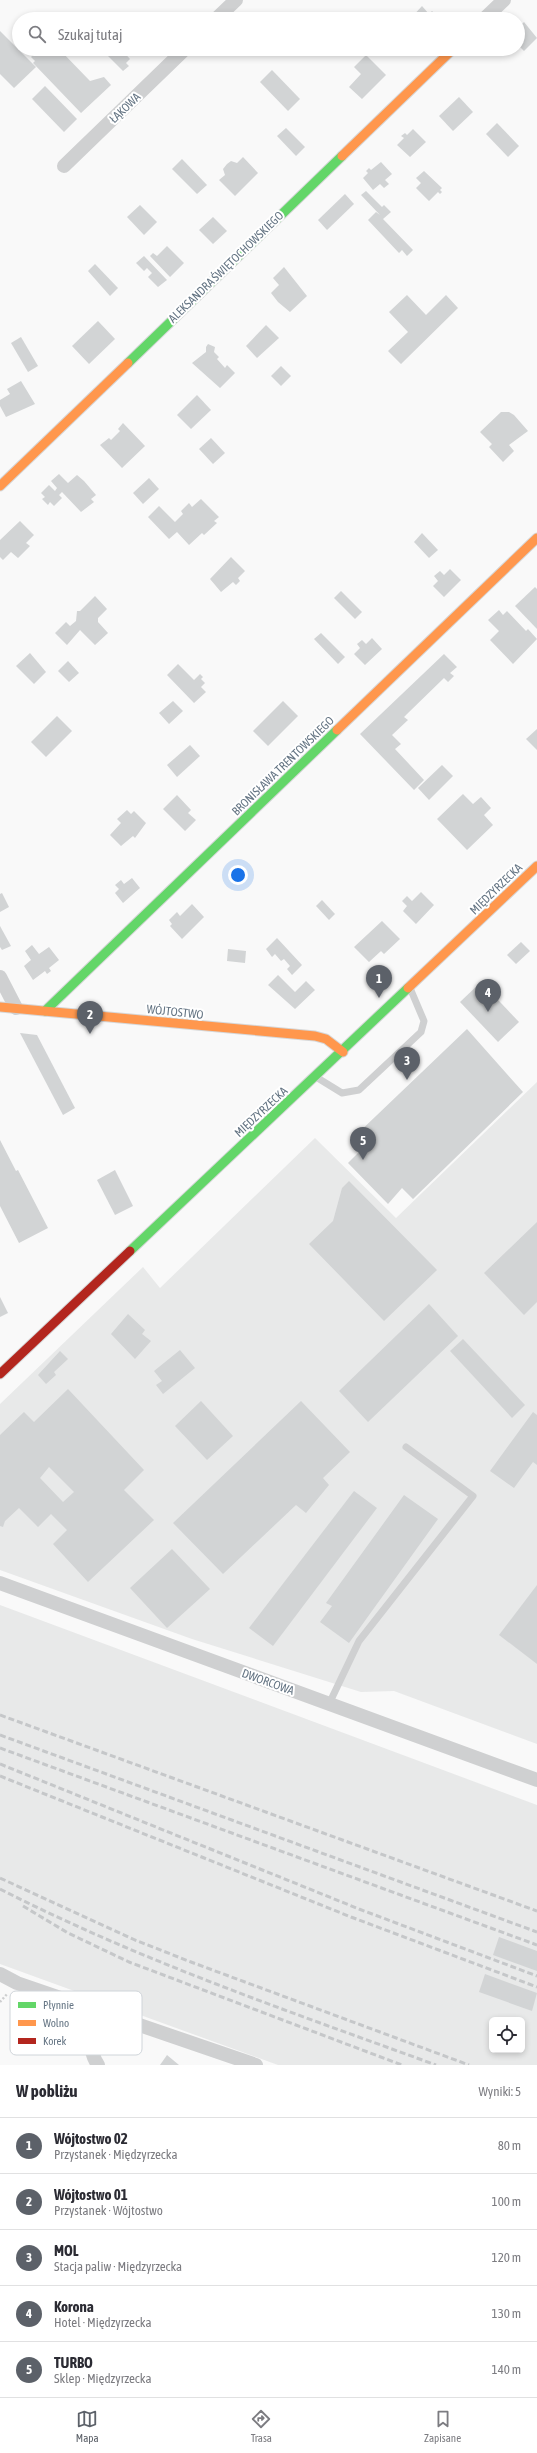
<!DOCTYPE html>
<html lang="pl">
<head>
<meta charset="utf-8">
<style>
  :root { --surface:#fff; --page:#f7f7f7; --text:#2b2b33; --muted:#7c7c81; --line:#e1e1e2; --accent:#5c6169 }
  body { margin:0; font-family:"Asap Condensed",sans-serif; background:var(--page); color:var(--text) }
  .controls { position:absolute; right:12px; bottom:12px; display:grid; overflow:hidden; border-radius:6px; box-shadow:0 2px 6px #0003 }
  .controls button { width:36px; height:36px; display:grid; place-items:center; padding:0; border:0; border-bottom:1px solid var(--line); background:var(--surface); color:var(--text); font:20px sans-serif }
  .you { position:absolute; left:238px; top:875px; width:14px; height:14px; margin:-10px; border:3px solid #fff; border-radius:50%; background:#1a73e8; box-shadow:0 0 0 6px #1a73e833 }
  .badge { display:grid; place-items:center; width:26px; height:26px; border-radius:50%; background:var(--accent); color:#fff; font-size:13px; font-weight:700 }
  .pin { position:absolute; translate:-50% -33px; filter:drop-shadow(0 1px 2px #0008) }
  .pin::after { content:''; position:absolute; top:21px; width:14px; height:12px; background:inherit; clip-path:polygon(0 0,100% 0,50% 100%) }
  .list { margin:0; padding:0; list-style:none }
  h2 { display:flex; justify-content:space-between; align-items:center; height:52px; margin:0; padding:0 16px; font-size:17px }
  h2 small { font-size:13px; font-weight:400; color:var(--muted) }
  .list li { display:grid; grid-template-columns:26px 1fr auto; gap:12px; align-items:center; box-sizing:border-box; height:56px; padding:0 16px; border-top:1px solid var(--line) }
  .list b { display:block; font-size:15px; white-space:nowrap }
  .list p { margin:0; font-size:13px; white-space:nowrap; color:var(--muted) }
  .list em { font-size:13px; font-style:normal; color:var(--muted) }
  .icon { flex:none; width:22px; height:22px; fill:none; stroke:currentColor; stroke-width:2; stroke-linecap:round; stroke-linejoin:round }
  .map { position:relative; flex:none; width:537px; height:2065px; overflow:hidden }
  .search { position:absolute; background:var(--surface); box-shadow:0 2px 6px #0003; left:12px; right:12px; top:12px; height:44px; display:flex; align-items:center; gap:10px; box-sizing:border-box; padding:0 14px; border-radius:22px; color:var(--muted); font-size:15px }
  .sheet { height:332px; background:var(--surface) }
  nav { display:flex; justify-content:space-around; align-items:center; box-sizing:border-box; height:56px; border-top:1px solid var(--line); background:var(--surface); font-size:11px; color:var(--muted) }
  nav a { display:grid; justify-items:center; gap:2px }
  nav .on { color:var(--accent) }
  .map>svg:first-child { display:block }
  .built { fill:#e8e9e9; fill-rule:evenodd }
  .building { fill:#d2d4d5; fill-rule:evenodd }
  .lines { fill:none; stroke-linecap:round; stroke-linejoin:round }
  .fast-casing { stroke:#d6d7d8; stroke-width:11 }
  .slow-casing { stroke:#d6d7d8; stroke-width:11 }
  .jam-casing { stroke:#d6d7d8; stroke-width:11 }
  .path { stroke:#cdcecf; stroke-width:2.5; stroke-dasharray:2 2; stroke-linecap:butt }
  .lane { stroke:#cfd0d1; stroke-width:7 }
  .street { stroke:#cfd0d1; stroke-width:14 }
  .fast { stroke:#63d668; stroke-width:9 }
  .slow { stroke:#ff974d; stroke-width:9 }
  .jam { stroke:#b3261e; stroke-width:9 }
  .rail { stroke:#c5c7c9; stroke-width:3; stroke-dasharray:6 3; stroke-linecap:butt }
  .labels { text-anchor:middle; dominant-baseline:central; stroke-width:4; stroke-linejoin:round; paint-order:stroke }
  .street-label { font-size:12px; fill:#647483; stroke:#fff }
  .key { fill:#fff; stroke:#d0d5da; stroke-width:1 }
  .key-label { font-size:11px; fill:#647483 }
</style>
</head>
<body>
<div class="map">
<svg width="537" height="2065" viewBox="0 0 537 2065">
  <rect width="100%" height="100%" fill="#f9f9f9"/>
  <g class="built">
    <path d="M537,1082V1744L394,1691L361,1692L192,1639L0,1570V1404L143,1267L160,1288L315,1138L396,1218Z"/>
    <path d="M0,1605L537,1805V2065H278L0,1964ZM492,2020H522V2050H492Z"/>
  </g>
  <g class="building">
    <path d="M422,6L429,14L432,11L436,15L435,19H410Z"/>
    <path d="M337,14L342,19H331Z"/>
    <path d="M524,22L537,38L524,51L518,45V28Z"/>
    <path d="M0,31L36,67L14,88L0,74Z"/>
    <path d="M39,49H59L90,81L104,77L111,85L81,113L33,63L35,61L31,57Z"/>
    <path d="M101,49H121L130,59L126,63L129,66L123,71Z"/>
    <path d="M366,55L386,75L362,99L349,87L361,74L354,67Z"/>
    <path d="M272,70L300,99L288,111L260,82Z"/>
    <path d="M45,86L77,119L64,132L32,99Z"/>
    <path d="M459,97L473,112L453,131L439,116Z"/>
    <path d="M497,123L519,146L508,157L486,134Z"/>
    <path d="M286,128L305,147L296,156L277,136Z"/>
    <path d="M413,129L426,142L410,157L397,145L404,138L401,136L405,133L407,135Z"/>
    <path d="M243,157L258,173L235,196L219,180L225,175L223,169L227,164L231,161L237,163Z"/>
    <path d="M182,159L207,185L197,194L172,169Z"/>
    <path d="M381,162L392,174L385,180L389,184L384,188L380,184L373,190L363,178L368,173L366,171L369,168L371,170Z"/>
    <path d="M424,171L442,188L440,190L442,192L440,194L438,192L429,201L416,188L421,183L416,178Z"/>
    <path d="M366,191L382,207L384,205L391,212L383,219L413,250L407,256L402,250L399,253L368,220L376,212L380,215L361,195Z"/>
    <path d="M345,194L354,204L327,230L318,220Z"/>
    <path d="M140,205L157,222L144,235L127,217Z"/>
    <path d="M213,217L227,231L213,244L199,230Z"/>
    <path d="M167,246L184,263L170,277L150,256L153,253L157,256Z"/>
    <path d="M144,256L167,280L158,287L148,277L152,273L147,268L144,271L136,263Z"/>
    <path d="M95,264L118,288L110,296L88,271Z"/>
    <path d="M284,267L307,296L290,312L278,302L271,293L279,285L273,278Z"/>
    <path d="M407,295L426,315L446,295L458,308L401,364L388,351L408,332L389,312Z"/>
    <path d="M98,321L115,339L89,364L72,346Z"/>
    <path d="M266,325L279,338L257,358L246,346Z"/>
    <path d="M21,337L38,366L28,372L11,343Z"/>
    <path d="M208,344L215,347L214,352L219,357L217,359L225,368L227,365L235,373L220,388L192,363L206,352V347Z"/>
    <path d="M281,366L291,376L281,386L271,376Z"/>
    <path d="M21,381L35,404L6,417L0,406V400L10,394L7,389Z"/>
    <path d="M197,395L211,410L191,429L177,415Z"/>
    <path d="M501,412H509L514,415L528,431L509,445L514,451L503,462L489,447L492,444L480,432Z"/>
    <path d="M123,423L145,446L122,468L100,445L109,438L111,440L120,431L118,429Z"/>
    <path d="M211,438L225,453L213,464L199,449Z"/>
    <path d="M59,474L68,483L77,475L84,481L96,495L91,499L94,502L81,512L62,492L59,495L62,498L54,506L50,502L48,505L42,499L45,497L41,493L49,485L55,491L57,488L51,481Z"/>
    <path d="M149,478L159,489L143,504L133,493Z"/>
    <path d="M201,499L219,517L214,521L217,523L204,535L202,533L189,545L177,532L169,539L148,517L159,506L175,522L183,514L181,511L189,503L192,507Z"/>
    <path d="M20,521L34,535L26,543L30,546L18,558L11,552L3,560L0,557V540Z"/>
    <path d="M422,533L438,550L429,558L414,542Z"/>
    <path d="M231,557L245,571L238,578L240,581L236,585L233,582L221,592L210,579Z"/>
    <path d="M450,569L461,580L444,597L433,586L438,581L434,576L440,571L444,575Z"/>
    <path d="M535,587L537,589V629L515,606Z"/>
    <path d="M341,591L362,612L355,619L334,598Z"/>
    <path d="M95,596L107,609L98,618V622L108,633L95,645L80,630L67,645L55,633L66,622L70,626L76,621L77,611H80Z"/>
    <path d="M499,610L503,615L507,611L526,631L528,629L537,639L513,664L490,640L499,631L488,620Z"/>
    <path d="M321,633L345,657L338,664L314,639Z"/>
    <path d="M372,638L382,649L365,665L354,654L360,648L357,644L362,640L366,644Z"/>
    <path d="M30,653L46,672L34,684L16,666Z"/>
    <path d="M444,654L457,667L450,673L454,676L448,682L444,678L407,714L404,717L408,720L392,735L401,744L395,749L424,780L414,790L360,734Z"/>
    <path d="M68,661L79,673L69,682L58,671Z"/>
    <path d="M178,664L194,680L200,674L203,677L201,679L205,683L201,687L206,692L194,703L167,675Z"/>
    <path d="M173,701L183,711L169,724L159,713Z"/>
    <path d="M283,701L298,716L268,746L253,731Z"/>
    <path d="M57,716L72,731L46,757L31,742Z"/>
    <path d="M537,729V750L526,739Z"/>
    <path d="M190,745L200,756L177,777L167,765Z"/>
    <path d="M442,765L453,776L429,800L418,788Z"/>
    <path d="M463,794L473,804L481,797L491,808L484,815L493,825L467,850L437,819Z"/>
    <path d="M177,795L191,810L188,813L196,820L185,831L163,809Z"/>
    <path d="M127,810L131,814L134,811L146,823L135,838L133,836L121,846L110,835L121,823L117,819Z"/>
    <path d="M132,878L140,888L123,903L115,893L119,889L115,885L121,880L124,884Z"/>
    <path d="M421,892L434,905L416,924L403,911L407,906L402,901L407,896L412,901Z"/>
    <path d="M2,893L9,907L0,912V894Z"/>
    <path d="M322,900L335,914L329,920L316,906Z"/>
    <path d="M192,904L204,917L182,939L170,926L172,924L169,920L177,912L180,916Z"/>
    <path d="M382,921L400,939L384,954L378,948L381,951L369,962L354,947Z"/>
    <path d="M0,926L11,946L2,950L0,947Z"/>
    <path d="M277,938L302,965L292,975L287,969L290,966L284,959L281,961L275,954L272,957L266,949Z"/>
    <path d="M521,942L530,951L516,964L507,955Z"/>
    <path d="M32,945L39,954L49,947L59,960L49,968L51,971L47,974L45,971L33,980L24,966L31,960L25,951Z"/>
    <path d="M228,949L246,951L245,963L227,961Z"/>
    <path d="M278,975L295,992L306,981L315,990L295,1009L268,985Z"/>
    <path d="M481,982L519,1022L498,1042L460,1002Z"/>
    <path d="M467,1029L523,1092L413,1199L402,1188L388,1204L348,1163L364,1147L354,1137Z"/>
    <path d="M20,1033L37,1035L75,1108L63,1115Z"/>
    <path d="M0,1140L16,1171L18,1170L48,1228L19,1243L0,1206Z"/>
    <path d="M115,1170L133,1206L115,1215L97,1180Z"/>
    <path d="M349,1181L437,1270L384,1321L309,1244L333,1221L342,1188Z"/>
    <path d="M537,1222V1302L524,1315L484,1273Z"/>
    <path d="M0,1297L8,1313L0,1317Z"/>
    <path d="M429,1304L458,1336L368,1422L339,1391Z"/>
    <path d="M128,1314L145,1330L142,1334L151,1341L135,1359L111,1334Z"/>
    <path d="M463,1339L525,1405L512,1418L450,1351Z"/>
    <path d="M180,1350L195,1368L163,1394L156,1385L162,1381L154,1371Z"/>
    <path d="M60,1351L68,1359L54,1372L56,1375L46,1384L38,1375Z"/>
    <path d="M68,1389L144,1470L124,1490L154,1520L88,1582L53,1544L67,1530L51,1514L38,1527L19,1508L5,1521L3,1527L0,1526V1435L24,1412L34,1422ZM49,1467L74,1492L63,1502L40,1478Z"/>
    <path d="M201,1401L233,1436L207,1460L175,1426Z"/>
    <path d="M301,1401L350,1452L323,1478L329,1485L306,1513L296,1505L223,1574L173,1523Z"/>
    <path d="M533,1412L537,1415V1465L533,1462L514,1488L490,1471Z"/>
    <path d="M354,1491L377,1508L273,1646L249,1628Z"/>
    <path d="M404,1495L438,1519L349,1643L320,1622L332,1606L326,1603Z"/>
    <path d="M172,1549L210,1589L167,1628L130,1588Z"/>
    <path d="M537,1585V1664L499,1635Z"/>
    <path d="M499,1937L537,1951V1971L493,1955Z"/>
    <path d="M485,1974L537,1993L532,2011L479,1992Z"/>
    <path d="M167,2055L179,2065H160Z"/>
  </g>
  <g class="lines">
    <defs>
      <g id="fast">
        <path d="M128,363L342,156"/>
        <path d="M45,1011L337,730"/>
        <path d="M130,1251L408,988"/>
      </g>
      <g id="slow">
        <path d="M342,156L453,49"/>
        <path d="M0,486L128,363"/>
        <path d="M337,730L537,538"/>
        <path d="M408,988L537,866"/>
        <path d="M0,1007L315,1036L326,1039L343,1052"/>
      </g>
      <path id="jam" d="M0,1374L130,1251"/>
    </defs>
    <use href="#fast" class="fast-casing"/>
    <use href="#slow" class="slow-casing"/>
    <use href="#jam" class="jam-casing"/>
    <path class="path" d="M0,2002L8,1993"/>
    <g class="lane">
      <path d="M316,1077L342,1093L359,1090L421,1032L424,1021L410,988"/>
      <path d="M329,1704L359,1641L473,1496L406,1447"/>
    </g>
    <g class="street">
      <path d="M216,19L236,0"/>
      <path d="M484,19L504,0"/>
      <path d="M64,166L185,49"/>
      <path d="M0,977L16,1008"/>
      <path d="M0,1583L537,1780"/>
      <path d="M0,1974L17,1983L256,2065"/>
      <path d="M98,2065C85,2045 93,2031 100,2011"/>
    </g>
    <use href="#fast" class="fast"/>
    <use href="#slow" class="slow"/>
    <use href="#jam" class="jam"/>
    <g class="rail">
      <path d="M0,1715L537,1911"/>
      <path d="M0,1735L537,1932"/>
      <path d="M0,1748L537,1945"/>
      <path d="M0,1764L359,1909L537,1976"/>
      <path d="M0,1776L351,1917L537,1987"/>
      <path d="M0,1878L135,1940L191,1962L469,2065"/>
      <path d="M0,1889C141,1961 288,2011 436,2065"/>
      <path d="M23,1906L68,1933L129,1962L402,2065"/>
    </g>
  </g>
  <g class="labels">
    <g class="street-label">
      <text transform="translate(125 108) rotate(-44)">ŁĄKOWA</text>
      <text transform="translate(226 267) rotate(-44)">ALEKSANDRA ŚWIĘTOCHOWSKIEGO</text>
      <text transform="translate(283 766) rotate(-44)">BRONISŁAWA TRENTOWSKIEGO</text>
      <text transform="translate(496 889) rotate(-44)">MIĘDZYRZECKA</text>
      <text transform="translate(175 1012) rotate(6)">WÓJTOSTWO</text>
      <text transform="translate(261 1112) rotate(-43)">MIĘDZYRZECKA</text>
      <text transform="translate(268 1682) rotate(20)">DWORCOWA</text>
    </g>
  </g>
  <rect x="10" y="1991" width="132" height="64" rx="6" class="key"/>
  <rect x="18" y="2002" width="18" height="6" fill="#63d668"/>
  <rect x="18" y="2020" width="18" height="6" fill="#ff974d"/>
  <rect x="18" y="2038" width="18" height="6" fill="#b3261e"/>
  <g class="key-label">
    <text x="43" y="2009">Płynnie</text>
    <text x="43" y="2027">Wolno</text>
    <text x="43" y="2045">Korek</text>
  </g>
</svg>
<div class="controls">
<button><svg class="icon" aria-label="locate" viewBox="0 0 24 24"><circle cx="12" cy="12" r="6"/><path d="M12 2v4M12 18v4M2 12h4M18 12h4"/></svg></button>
</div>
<div class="you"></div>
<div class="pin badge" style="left:379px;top:998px">1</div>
<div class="pin badge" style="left:90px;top:1034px">2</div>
<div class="pin badge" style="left:407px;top:1080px">3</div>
<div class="pin badge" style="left:488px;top:1012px">4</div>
<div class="pin badge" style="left:363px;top:1160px">5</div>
<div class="search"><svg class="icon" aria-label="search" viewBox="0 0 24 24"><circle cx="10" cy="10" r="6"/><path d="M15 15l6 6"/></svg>Szukaj tutaj</div>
</div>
<section class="sheet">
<h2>W pobliżu<small>Wyniki: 5</small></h2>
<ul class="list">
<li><span class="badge">1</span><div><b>Wójtostwo 02</b><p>Przystanek · Międzyrzecka</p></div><em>80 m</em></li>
<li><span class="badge">2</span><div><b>Wójtostwo 01</b><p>Przystanek · Wójtostwo</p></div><em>100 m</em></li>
<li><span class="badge">3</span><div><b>MOL</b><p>Stacja paliw · Międzyrzecka</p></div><em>120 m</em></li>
<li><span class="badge">4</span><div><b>Korona</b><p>Hotel · Międzyrzecka</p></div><em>130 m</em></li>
<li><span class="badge">5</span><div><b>TURBO</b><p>Sklep · Międzyrzecka</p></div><em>140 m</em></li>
</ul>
</section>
<nav>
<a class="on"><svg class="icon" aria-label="map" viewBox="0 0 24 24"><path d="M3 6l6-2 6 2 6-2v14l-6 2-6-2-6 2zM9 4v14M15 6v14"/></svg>Mapa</a>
<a><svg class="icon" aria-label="directions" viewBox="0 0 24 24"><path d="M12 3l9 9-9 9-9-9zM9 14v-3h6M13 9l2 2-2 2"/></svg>Trasa</a>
<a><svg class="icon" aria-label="saved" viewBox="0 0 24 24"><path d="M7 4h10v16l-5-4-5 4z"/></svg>Zapisane</a>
</nav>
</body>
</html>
